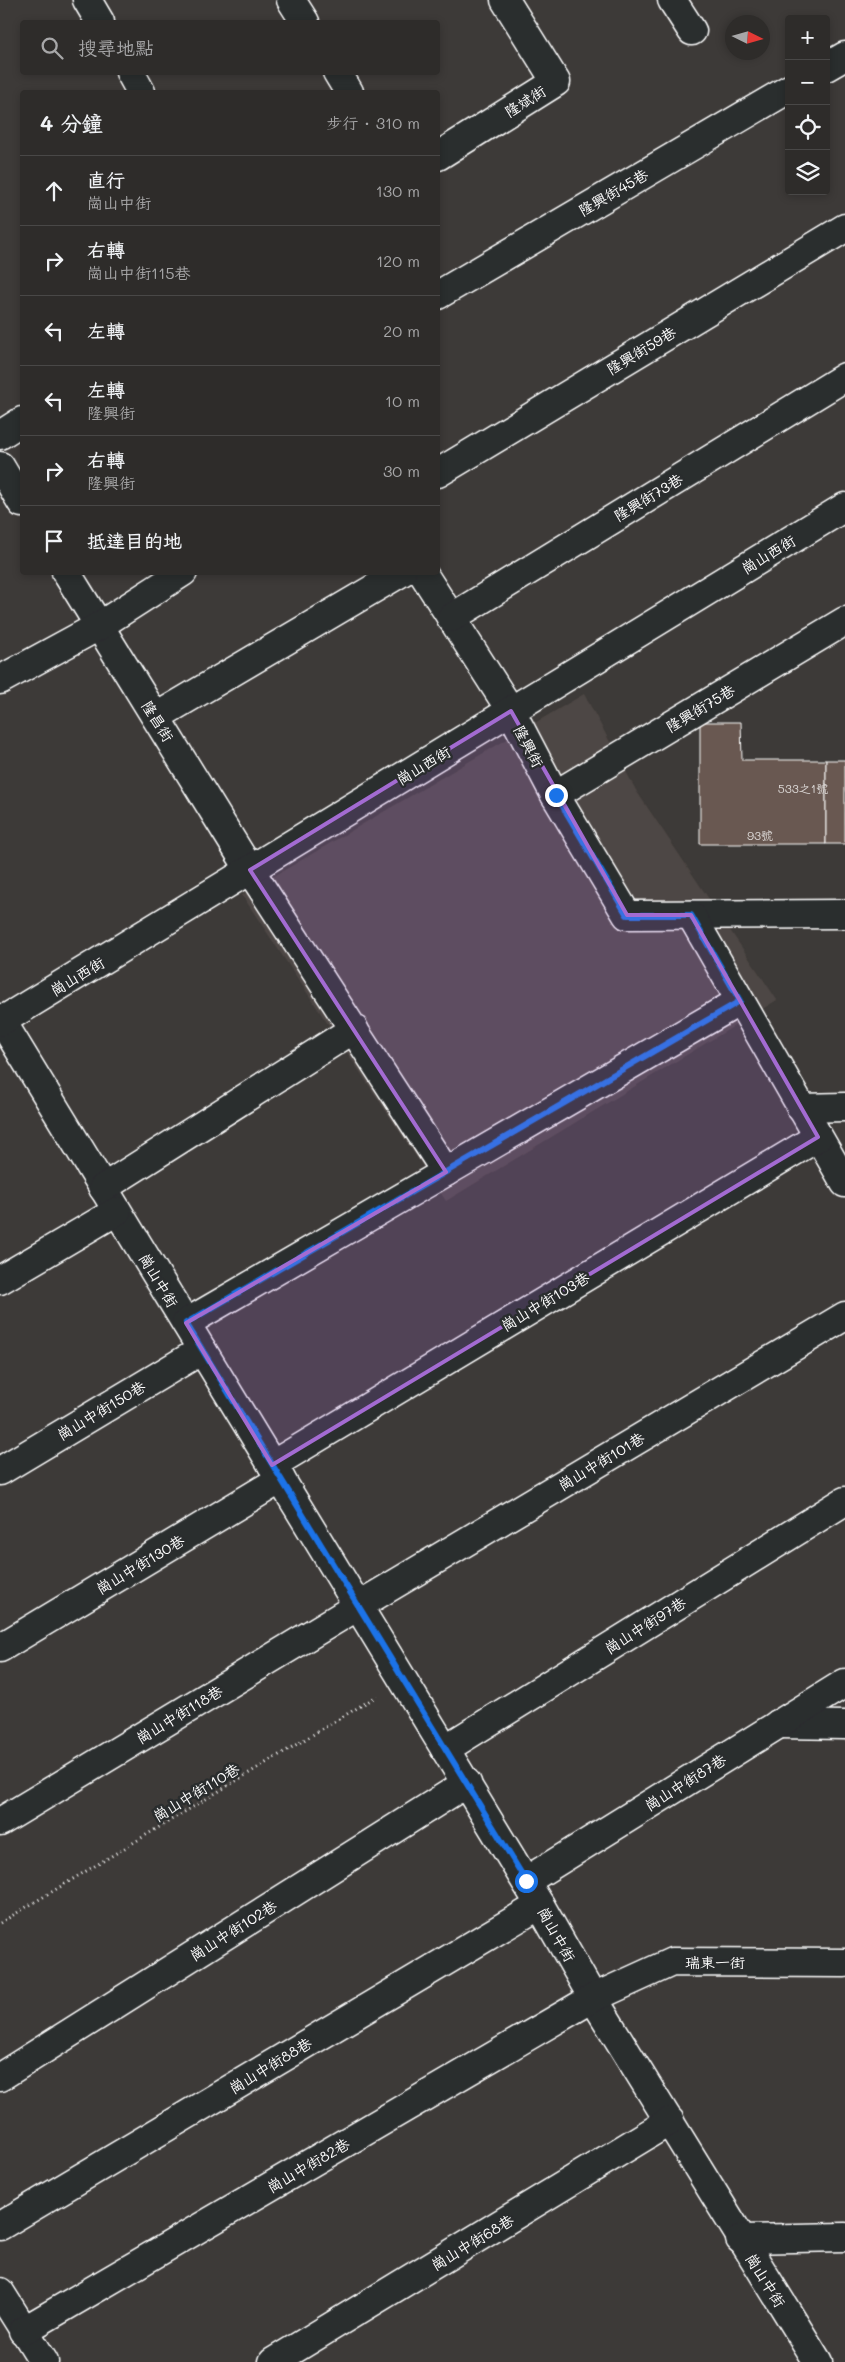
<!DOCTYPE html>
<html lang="zh-TW">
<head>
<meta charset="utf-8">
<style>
  :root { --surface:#2e2c2a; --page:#363432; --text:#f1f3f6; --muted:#a7a7a8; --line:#494847 }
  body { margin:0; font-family:Mali,"LXGW WenKai TC",sans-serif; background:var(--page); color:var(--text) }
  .controls { position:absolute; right:15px; top:15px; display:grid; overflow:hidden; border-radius:5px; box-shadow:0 2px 8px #0003 }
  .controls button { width:45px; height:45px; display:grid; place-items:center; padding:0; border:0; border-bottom:1px solid var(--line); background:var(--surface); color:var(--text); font:25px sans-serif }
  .compass { position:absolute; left:725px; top:15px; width:45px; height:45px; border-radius:50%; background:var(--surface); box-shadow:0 2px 8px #0003; rotate:95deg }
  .stop { position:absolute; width:15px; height:15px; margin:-11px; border:4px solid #1a73e8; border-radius:50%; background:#fff }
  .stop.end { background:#1a73e8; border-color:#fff; box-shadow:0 1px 5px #0008 }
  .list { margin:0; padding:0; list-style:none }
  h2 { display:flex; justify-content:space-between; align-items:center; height:65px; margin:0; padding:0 20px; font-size:21px }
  h2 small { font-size:16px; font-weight:400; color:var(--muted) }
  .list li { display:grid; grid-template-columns:32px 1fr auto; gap:15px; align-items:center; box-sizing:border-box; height:70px; padding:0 20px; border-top:1px solid var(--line) }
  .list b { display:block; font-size:19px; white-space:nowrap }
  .list p { margin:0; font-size:16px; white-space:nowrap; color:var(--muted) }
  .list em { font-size:16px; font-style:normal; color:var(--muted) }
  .icon { flex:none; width:28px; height:28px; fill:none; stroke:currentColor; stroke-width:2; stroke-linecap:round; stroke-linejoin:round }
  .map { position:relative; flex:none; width:845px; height:2362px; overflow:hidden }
  .search { position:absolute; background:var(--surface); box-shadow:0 2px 8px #0003; left:20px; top:20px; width:420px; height:55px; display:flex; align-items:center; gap:12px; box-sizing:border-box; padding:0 18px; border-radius:5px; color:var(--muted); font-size:19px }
  .panel { position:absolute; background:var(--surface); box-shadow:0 2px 8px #0003; left:20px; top:90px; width:420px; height:485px; border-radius:5px }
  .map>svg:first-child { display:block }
  .built { fill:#4e4744 }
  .building { fill:#695951; stroke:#fff }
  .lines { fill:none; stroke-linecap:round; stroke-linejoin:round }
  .minor-casing { stroke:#fff; stroke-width:31 }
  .path { stroke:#fff; stroke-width:3; stroke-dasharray:1 4; stroke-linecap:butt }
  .minor { stroke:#2a2d2e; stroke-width:28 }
  .route { stroke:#1a73e8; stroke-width:6 }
  .marked { fill:#a36bd2; fill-opacity:0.2; stroke:#a36bd2; stroke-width:4; stroke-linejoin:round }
  .labels { text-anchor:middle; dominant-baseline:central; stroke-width:5; stroke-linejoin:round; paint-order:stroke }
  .number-label { font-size:12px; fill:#dad6d4 }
  .street-label { font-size:15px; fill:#fff; stroke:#2a2d2e }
</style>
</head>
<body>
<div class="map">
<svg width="845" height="2362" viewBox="0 0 845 2362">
  <rect width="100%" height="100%" fill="#3d3a38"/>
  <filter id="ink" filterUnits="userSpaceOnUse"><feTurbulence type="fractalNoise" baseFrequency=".02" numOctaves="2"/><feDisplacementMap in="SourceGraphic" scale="10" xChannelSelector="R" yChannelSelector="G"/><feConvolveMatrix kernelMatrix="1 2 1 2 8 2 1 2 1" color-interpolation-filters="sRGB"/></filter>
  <g filter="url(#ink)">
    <path class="built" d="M584,694L637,792L777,1000L446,1201L242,895Z"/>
    <g class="building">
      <path d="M700,722H741L742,760H826V844H700Z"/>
      <rect x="826" y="760" width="19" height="84"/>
    </g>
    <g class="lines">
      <defs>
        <g id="minor">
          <path d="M87,0L100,22"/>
          <path d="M291,0L305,22"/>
          <path d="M672,0L692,31"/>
          <path d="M826,67L845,56"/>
          <path d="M130,72L141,92"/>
          <path d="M337,72L349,92"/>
          <path d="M438,156L556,82L505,0"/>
          <path d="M438,295L789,89"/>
          <path d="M0,435L22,421"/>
          <path d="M0,466L22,503"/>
          <path d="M438,473L845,228"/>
          <path d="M66,572L250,870L446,1172"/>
          <path d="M422,572L511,711L555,795L627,915L845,914"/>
          <path d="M451,618L845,377"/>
          <path d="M0,680L99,626L183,572"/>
          <path d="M156,717L402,572"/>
          <path d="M555,795L845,621"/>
          <path d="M691,915L845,1183"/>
          <path d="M0,1018L540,1905L593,1998L818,2362"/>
          <path d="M0,1022L845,507"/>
          <path d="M801,1108L845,1107"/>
          <path d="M103,1188L354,1029"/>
          <path d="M0,1280L117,1211"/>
          <path d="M186,1323L740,1001"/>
          <path d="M272,1465L818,1137"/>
          <path d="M0,1471L202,1350"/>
          <path d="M0,1648L281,1479"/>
          <path d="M778,1724L845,1725"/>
          <path d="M445,1749L845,1501"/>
          <path d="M0,1822L358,1606L845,1316"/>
          <path d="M526,1881L845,1683"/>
          <path d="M0,2077L467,1783"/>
          <path d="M0,2226L540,1905"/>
          <path d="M740,2239L845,2237"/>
          <path d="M0,2292L44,2362"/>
          <path d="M23,2331L593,1998L672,1962L845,1963"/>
          <path d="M273,2362L670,2121"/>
        </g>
      </defs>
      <use href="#minor" class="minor-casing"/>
      <path class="path" d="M0,1923L377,1696"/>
      <use href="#minor" class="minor"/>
    </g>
  </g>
  <g class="lines" filter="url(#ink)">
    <path class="route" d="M526,1881L186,1323L740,1001L691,915H627L556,795"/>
  </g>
  <path class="marked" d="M511,711L627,915H691L818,1137L272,1465L186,1323L446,1172L250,870Z"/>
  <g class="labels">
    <g class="number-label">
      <text x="803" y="788">533之1號</text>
      <text x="760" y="835">93號</text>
    </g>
    <g class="street-label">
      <text transform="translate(525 101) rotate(-32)">隆斌街</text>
      <text transform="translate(613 192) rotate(-30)">隆興街45巷</text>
      <text transform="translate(641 350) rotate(-31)">隆興街59巷</text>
      <text transform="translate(648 497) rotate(-31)">隆興街73巷</text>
      <text transform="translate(768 554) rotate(-31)">崗山西街</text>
      <text transform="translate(700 708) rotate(-31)">隆興街75巷</text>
      <text transform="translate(158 721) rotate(58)">隆昌街</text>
      <text transform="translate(529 746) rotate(62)">隆興街</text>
      <text transform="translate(423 765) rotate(-31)">崗山西街</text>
      <text transform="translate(77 976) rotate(-31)">崗山西街</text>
      <text transform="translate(159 1280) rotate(59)">崗山中街</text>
      <text transform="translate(545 1301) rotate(-31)">崗山中街103巷</text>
      <text transform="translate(101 1410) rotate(-31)">崗山中街150巷</text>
      <text transform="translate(601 1461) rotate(-31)">崗山中街101巷</text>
      <text transform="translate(140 1564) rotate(-31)">崗山中街130巷</text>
      <text transform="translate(645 1625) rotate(-32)">崗山中街97巷</text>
      <text transform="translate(179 1714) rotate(-31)">崗山中街118巷</text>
      <text transform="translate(685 1782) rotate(-32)">崗山中街87巷</text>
      <text transform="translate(196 1792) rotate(-31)">崗山中街110巷</text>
      <text transform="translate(233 1930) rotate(-32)">崗山中街102巷</text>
      <text transform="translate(557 1934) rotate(61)">崗山中街</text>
      <text x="715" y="1962">瑞東一街</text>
      <text transform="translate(270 2065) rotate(-31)">崗山中街88巷</text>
      <text transform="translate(308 2165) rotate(-30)">崗山中街82巷</text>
      <text transform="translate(472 2242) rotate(-31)">崗山中街68巷</text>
      <text transform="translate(766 2280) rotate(58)">崗山中街</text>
    </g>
  </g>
</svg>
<div class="controls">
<button>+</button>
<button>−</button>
<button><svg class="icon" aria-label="locate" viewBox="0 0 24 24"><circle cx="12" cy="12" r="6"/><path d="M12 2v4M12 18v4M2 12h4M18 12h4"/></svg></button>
<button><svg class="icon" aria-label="layers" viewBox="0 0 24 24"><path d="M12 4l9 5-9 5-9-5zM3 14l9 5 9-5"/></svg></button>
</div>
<svg class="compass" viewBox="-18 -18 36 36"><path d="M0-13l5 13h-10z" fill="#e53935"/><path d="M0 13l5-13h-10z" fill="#a7a7a8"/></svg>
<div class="stop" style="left:526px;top:1881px"></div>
<div class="stop end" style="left:556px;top:795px"></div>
<div class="search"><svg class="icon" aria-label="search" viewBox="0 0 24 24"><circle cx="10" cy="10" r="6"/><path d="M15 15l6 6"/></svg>搜尋地點</div>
<section class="panel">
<h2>4 分鐘<small>步行 · 310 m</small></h2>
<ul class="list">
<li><svg class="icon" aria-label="ahead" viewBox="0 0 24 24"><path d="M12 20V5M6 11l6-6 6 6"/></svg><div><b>直行</b><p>崗山中街</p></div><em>130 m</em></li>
<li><svg class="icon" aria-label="right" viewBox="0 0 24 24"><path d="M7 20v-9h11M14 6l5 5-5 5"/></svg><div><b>右轉</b><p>崗山中街115巷</p></div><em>120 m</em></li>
<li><svg class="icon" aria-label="left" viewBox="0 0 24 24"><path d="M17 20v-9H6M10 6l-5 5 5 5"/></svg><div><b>左轉</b></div><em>20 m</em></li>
<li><svg class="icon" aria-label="left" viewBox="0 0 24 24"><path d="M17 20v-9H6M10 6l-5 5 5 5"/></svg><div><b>左轉</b><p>隆興街</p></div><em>10 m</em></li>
<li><svg class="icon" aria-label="right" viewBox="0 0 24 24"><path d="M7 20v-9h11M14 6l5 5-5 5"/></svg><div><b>右轉</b><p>隆興街</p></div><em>30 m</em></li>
<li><svg class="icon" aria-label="arrive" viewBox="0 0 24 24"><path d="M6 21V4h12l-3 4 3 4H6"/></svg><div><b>抵達目的地</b></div></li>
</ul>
</section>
</div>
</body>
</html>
